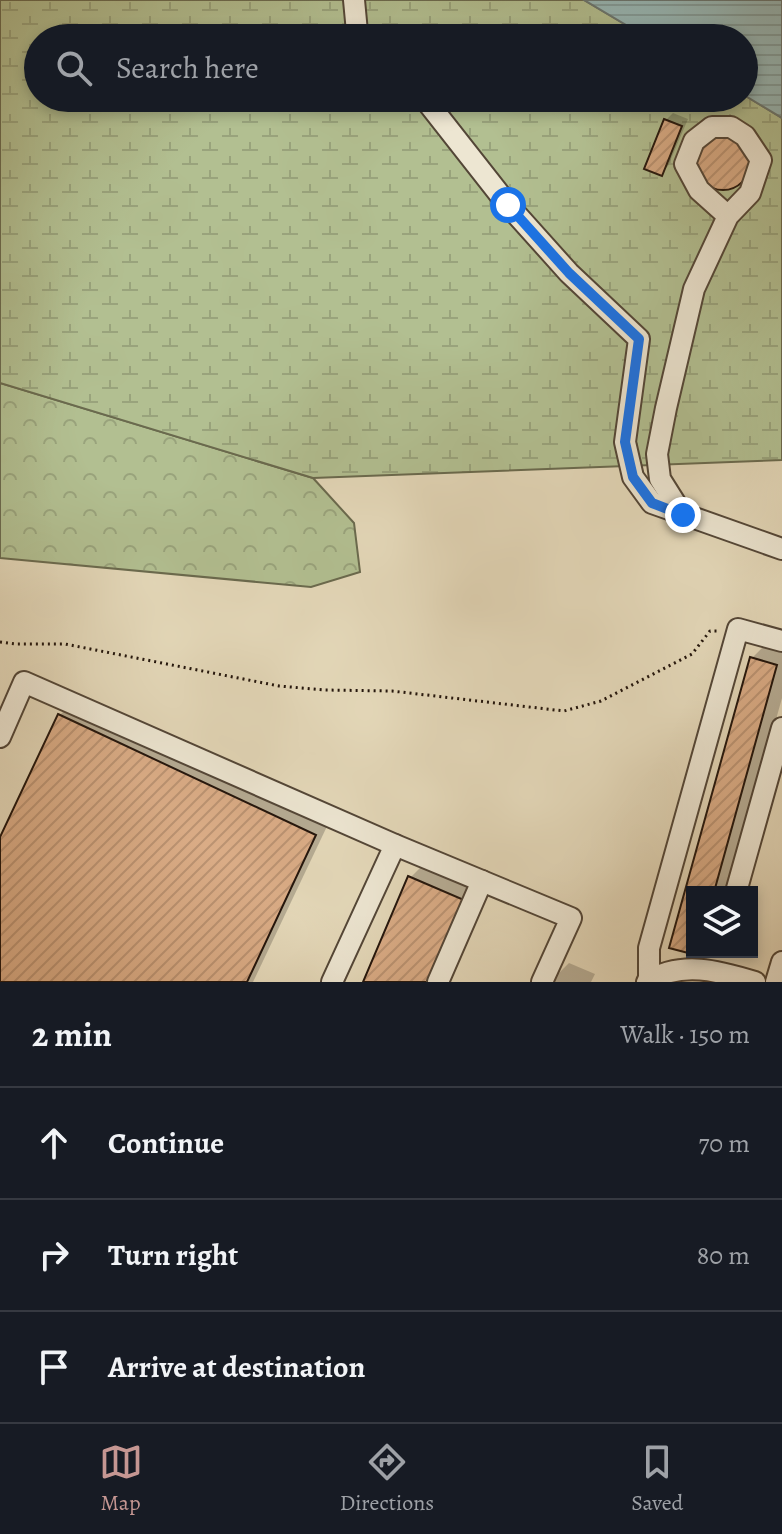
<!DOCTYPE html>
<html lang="en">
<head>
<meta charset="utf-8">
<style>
  :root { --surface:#171b24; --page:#242831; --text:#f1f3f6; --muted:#9ea1a6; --line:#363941; --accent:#c59692 }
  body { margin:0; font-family:Alegreya,serif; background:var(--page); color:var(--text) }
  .controls { position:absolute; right:24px; bottom:24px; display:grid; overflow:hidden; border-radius:0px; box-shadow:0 4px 12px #0003 }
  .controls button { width:72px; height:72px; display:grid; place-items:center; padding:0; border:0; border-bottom:2px solid var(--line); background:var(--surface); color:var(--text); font:40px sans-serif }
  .stop { position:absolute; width:24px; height:24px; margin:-18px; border:6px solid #1a73e8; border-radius:50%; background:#fff }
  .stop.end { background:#1a73e8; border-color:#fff; box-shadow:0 2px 8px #0008 }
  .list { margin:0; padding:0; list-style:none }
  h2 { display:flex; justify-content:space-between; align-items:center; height:104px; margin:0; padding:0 32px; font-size:34px }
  h2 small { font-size:26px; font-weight:400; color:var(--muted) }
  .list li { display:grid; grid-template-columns:52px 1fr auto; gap:24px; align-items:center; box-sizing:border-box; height:112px; padding:0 32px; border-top:2px solid var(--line) }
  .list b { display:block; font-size:30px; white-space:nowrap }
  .list em { font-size:26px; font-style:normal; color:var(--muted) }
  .icon { flex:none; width:44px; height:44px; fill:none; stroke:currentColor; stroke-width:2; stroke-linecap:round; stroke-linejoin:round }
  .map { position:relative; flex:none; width:782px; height:982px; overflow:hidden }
  .search { position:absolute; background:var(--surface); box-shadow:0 4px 12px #0003; left:24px; right:24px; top:24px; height:88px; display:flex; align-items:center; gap:20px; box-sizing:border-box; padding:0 28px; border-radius:44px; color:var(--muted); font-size:30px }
  .sheet { height:440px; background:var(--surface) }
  nav { display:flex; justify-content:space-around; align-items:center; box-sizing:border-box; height:112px; border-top:2px solid var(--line); background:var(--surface); font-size:22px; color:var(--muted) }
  nav a { display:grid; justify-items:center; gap:4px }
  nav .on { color:var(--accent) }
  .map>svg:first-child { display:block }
  .forest { fill:url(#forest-crowns); stroke:#6a6a4e; stroke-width:2 }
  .wetland { fill:url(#wetland-marsh); stroke:#6a6a4e; stroke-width:2 }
  .water { fill:url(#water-rules); stroke:#697773; stroke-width:2 }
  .shadow { fill:#0003 }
  .building { fill:url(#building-hatch); stroke:#23150c; stroke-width:2 }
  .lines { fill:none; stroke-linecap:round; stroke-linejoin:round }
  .minor-casing { stroke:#534637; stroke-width:24 }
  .path { stroke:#23150c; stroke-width:3; stroke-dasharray:2 4; stroke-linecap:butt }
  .minor { stroke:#ede6d2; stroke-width:20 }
  .route { stroke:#1a73e8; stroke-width:10 }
</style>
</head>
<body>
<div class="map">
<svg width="782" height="982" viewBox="0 0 782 982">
  <defs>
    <pattern id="forest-crowns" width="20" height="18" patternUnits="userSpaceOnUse" patternTransform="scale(2)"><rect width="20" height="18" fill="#b2bf91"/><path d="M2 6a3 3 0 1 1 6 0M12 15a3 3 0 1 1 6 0" fill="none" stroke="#99a37c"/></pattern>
    <pattern id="wetland-marsh" width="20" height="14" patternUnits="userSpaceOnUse" patternTransform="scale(2)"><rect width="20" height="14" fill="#b2bf91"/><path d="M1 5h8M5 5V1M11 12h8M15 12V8" fill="none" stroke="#99a37c"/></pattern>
    <pattern id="water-rules" width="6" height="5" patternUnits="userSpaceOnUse" patternTransform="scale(2)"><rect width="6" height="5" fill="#97b8b7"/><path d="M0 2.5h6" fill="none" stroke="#829d9c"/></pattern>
    <pattern id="building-hatch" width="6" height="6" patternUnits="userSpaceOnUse" patternTransform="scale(2)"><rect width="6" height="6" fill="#daac86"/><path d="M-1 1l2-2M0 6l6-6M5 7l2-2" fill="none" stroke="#bb9372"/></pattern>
  </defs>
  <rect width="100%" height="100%" fill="#e4d8b9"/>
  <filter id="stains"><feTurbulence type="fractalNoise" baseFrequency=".0025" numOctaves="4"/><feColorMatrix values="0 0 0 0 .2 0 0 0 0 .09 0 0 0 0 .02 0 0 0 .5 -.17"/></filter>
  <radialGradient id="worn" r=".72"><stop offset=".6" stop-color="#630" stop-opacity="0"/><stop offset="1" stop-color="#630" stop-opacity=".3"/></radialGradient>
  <path class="forest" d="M0,383L313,478L354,523L360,572L311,587L0,558Z"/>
  <path class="wetland" d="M0,0H584L648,38H38V98H744V95L782,118V460L313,478L0,383Z"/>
  <path class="water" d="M584,0H782V118L744,95V38H648Z"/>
  <g class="shadow">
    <path d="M673,113L688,119L668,166L661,173L666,120Z"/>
    <path d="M718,131L760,141L750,172L738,183L722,188L706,182L697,167V158L706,143Z"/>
    <path d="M773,637L782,639V698L728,892H692V952L672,946L752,658Z"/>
    <path d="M75,700L330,820L253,982H0V842L60,715Z"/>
    <path d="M425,863L477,885L436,982H365L410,878Z"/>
    <path d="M569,963L595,974L591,982H555L558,974Z"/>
  </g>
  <g class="building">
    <path d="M664,119L682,126L662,176L644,169Z"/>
    <circle cx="723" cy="163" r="27"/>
    <path d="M750,657L777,665L714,892H692V952H697L696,955L669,948Z"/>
    <path d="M58,714L316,835L247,982H0V837Z"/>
    <path d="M408,876L464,900L429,982H363Z"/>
  </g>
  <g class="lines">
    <defs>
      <g id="minor">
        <path d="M354,0L357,32L364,38"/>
        <path d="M424,98L508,205L569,273L639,339L625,442L633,477L652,503L782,549"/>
        <path d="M682,514L660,479L657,454L666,408L694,289L728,216L750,193L761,160L745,136L731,127H712L694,141L685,164L699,190L728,216"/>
        <path d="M0,737L24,682L395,845L571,918L542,982"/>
        <path d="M736,892L782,728"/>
        <path d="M649,980V948L738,629L782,641"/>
        <path d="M332,982L395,845"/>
        <path d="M438,982L482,881"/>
        <path d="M647,982C681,960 719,971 755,982"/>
        <path d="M776,982L782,962"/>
      </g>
    </defs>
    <use href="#minor" class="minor-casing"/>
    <path class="path" d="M0,642L16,644H65L279,686L325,690L392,691L564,711L601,701L692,654L710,631H718"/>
    <use href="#minor" class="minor"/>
  </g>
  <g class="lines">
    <path class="route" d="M508,205L569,273L639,339L625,442L633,477L652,503L683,515"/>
  </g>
  <rect width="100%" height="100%" filter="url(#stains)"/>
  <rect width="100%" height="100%" fill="url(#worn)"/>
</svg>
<div class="controls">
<button><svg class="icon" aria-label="layers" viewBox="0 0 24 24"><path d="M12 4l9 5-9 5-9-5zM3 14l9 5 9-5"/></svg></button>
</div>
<div class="stop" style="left:508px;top:205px"></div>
<div class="stop end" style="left:683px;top:515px"></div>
<div class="search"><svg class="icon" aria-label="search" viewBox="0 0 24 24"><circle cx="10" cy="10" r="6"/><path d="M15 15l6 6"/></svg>Search here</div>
</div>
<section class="sheet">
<h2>2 min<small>Walk · 150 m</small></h2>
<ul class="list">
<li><svg class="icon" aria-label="ahead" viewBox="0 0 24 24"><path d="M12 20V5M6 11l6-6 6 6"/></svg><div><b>Continue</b></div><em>70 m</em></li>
<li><svg class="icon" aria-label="right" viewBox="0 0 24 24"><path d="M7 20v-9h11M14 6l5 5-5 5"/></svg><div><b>Turn right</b></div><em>80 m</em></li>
<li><svg class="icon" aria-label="arrive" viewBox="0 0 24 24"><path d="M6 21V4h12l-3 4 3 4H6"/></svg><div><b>Arrive at destination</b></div></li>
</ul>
</section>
<nav>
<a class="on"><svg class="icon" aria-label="map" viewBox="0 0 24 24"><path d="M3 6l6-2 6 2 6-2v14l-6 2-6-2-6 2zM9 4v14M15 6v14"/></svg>Map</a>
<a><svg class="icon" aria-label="directions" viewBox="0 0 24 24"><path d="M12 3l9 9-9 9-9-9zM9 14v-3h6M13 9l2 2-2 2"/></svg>Directions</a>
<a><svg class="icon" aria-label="saved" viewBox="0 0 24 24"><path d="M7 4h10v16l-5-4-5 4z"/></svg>Saved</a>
</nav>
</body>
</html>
